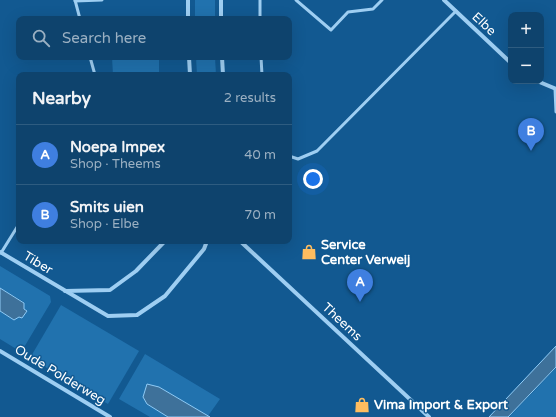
<!DOCTYPE html>
<html lang="en">
<head>
<meta charset="utf-8">
<style>
  :root { --surface:#0e436d; --page:#174a72; --text:#f1f3f6; --muted:#9bb0c2; --line:#2e5c80; --accent:#ffbd5f }
  body { margin:0; font-family:"Varela Round",sans-serif; background:var(--page); color:var(--text) }
  .controls { position:absolute; right:12px; top:12px; display:grid; overflow:hidden; border-radius:8px; box-shadow:0 4px 16px #0002 }
  .controls button { width:36px; height:36px; display:grid; place-items:center; padding:0; border:0; border-bottom:1px solid var(--line); background:var(--surface); color:var(--text); font:20px sans-serif }
  .you { position:absolute; left:313px; top:179px; width:14px; height:14px; margin:-10px; border:3px solid #fff; border-radius:50%; background:#1a73e8; box-shadow:0 0 0 6px #1a73e833 }
  .badge { display:grid; place-items:center; width:26px; height:26px; border-radius:50%; background:var(--accent); color:#fff; font-size:13px; font-weight:700 }
  .pin { position:absolute; translate:-50% -33px; filter:drop-shadow(0 1px 2px #0008) }
  .pin::after { content:''; position:absolute; top:21px; width:14px; height:12px; background:inherit; clip-path:polygon(0 0,100% 0,50% 100%) }
  .list { margin:0; padding:0; list-style:none }
  h2 { display:flex; justify-content:space-between; align-items:center; height:52px; margin:0; padding:0 16px; font-size:17px }
  h2 small { font-size:13px; font-weight:400; color:var(--muted) }
  .list li { display:grid; grid-template-columns:26px 1fr auto; gap:12px; align-items:center; box-sizing:border-box; height:60px; padding:0 16px; border-top:1px solid var(--line) }
  .list b { display:block; font-size:15px; white-space:nowrap }
  .list p { margin:0; font-size:13px; white-space:nowrap; color:var(--muted) }
  .list em { font-size:13px; font-style:normal; color:var(--muted) }
  .icon { flex:none; width:22px; height:22px; fill:none; stroke:currentColor; stroke-width:2; stroke-linecap:round; stroke-linejoin:round }
  .map { position:relative; flex:none; width:556px; height:417px; overflow:hidden }
  .search { position:absolute; background:var(--surface); box-shadow:0 4px 16px #0002; left:16px; top:16px; width:276px; height:44px; display:flex; align-items:center; gap:10px; box-sizing:border-box; padding:0 14px; border-radius:8px; color:var(--muted); font-size:15px }
  .panel { position:absolute; background:var(--surface); box-shadow:0 4px 16px #0002; left:16px; top:72px; width:276px; height:172px; border-radius:8px }
  .map>svg:first-child { display:block }
  .green { fill:#2172ae }
  .water { fill:#3e719a; stroke:#8fcbf6 }
  .lines { fill:none; stroke-linecap:round; stroke-linejoin:round }
  .service { stroke:#9ecef2; stroke-width:3 }
  .minor { stroke:#9ecef2; stroke-width:4 }
  .labels { text-anchor:middle; dominant-baseline:central; stroke-width:3; stroke-linejoin:round; paint-order:stroke }
  .street-label { font-size:13px; fill:#fff; stroke:#125991 }
  .poi-label { font-size:13px; font-weight:bold; fill:#fff; stroke:#125991; text-anchor:start }
</style>
</head>
<body>
<div class="map">
<svg width="556" height="417" viewBox="0 0 556 417">
  <rect width="100%" height="100%" fill="#125991"/>
  <g class="green">
    <rect x="195" y="0" width="20" height="19"/>
    <path d="M112,57H159V75H113Z"/>
    <path d="M196,57H215L216,75H197Z"/>
    <path d="M0,266L50,296L51,302L23,349L18,350L0,339V311L14,320L24,309V302L0,288Z"/>
    <path d="M61,305L139,351L108,404L30,358Z"/>
    <path d="M145,354L220,399L208,416L159,387L147,385L143,397L147,404L168,417H150L119,399Z"/>
    <path d="M556,368V417H509Z"/>
  </g>
  <g class="water">
    <path d="M0,288L24,303V309L27,311L22,318L19,317L14,320L0,311Z"/>
    <path d="M556,346V367L508,417H489Z"/>
    <path d="M147,384L159,387L210,417H168L147,404L143,397Z"/>
  </g>
  <g class="lines">
    <g class="service">
      <path d="M75,0L80,19"/>
      <path d="M260,0V19"/>
      <path d="M296,0L331,30L348,12L373,9L382,0"/>
      <path d="M75,1L102,0"/>
      <path d="M90,57L95,75"/>
      <path d="M261,57L262,75"/>
      <path d="M555,89L556,112"/>
      <path d="M289,156L298,159L317,151L456,11"/>
      <path d="M1,253L19,224"/>
    </g>
    <g class="minor">
      <path d="M188,0V19"/>
      <path d="M221,0V19"/>
      <path d="M444,0L511,63"/>
      <path d="M189,57L190,75"/>
      <path d="M222,57L223,75"/>
      <path d="M537,81L556,89"/>
      <path d="M240,241L429,417"/>
      <path d="M0,252L108,316L137,315L165,296L204,249L207,241"/>
      <path d="M65,291L110,290L136,271L165,241"/>
      <path d="M0,351L110,417"/>
    </g>
  </g>
  <defs>
    <symbol id="shop-bare" viewBox="-9 -9 18 18"><path d="M-5-2.5h2.3a2.7 3.5 0 0 1 5.4 0H5L5.5 6h-11ZM-1.5-2.5h3a1.5 2.3 0 0 0-3 0Z" fill="#ffbd5f" stroke="#125991" stroke-width="2.5" paint-order="stroke"/></symbol>
  </defs>
  <g fill-rule="evenodd">
    <use href="#shop-bare" x="298" y="241" width="22" height="22"/>
    <use href="#shop-bare" x="351" y="394" width="22" height="22"/>
  </g>
  <g class="labels">
    <g class="street-label">
      <text transform="translate(484 24) rotate(43)">Elbe</text>
      <text transform="translate(38 263) rotate(31)">Tiber</text>
      <text transform="translate(342 322) rotate(43)">Theems</text>
      <text transform="translate(60 375) rotate(31)">Oude Polderweg</text>
    </g>
    <g class="poi-label">
      <text x="321" y="245">Service<tspan x="321" dy="15">Center Verweij</tspan></text>
      <text x="374" y="405">Vima Import &amp; Export</text>
    </g>
  </g>
</svg>
<div class="controls">
<button>+</button>
<button>−</button>
</div>
<div class="you"></div>
<div class="pin badge" style="left:360px;top:302px;background:#3f7fe0">A</div>
<div class="pin badge" style="left:531px;top:151px;background:#3f7fe0">B</div>
<div class="search"><svg class="icon" aria-label="search" viewBox="0 0 24 24"><circle cx="10" cy="10" r="6"/><path d="M15 15l6 6"/></svg>Search here</div>
<section class="panel">
<h2>Nearby<small>2 results</small></h2>
<ul class="list">
<li><span class="badge" style="background:#3f7fe0">A</span><div><b>Noepa Impex</b><p>Shop · Theems</p></div><em>40 m</em></li>
<li><span class="badge" style="background:#3f7fe0">B</span><div><b>Smits uien</b><p>Shop · Elbe</p></div><em>70 m</em></li>
</ul>
</section>
</div>
</body>
</html>
